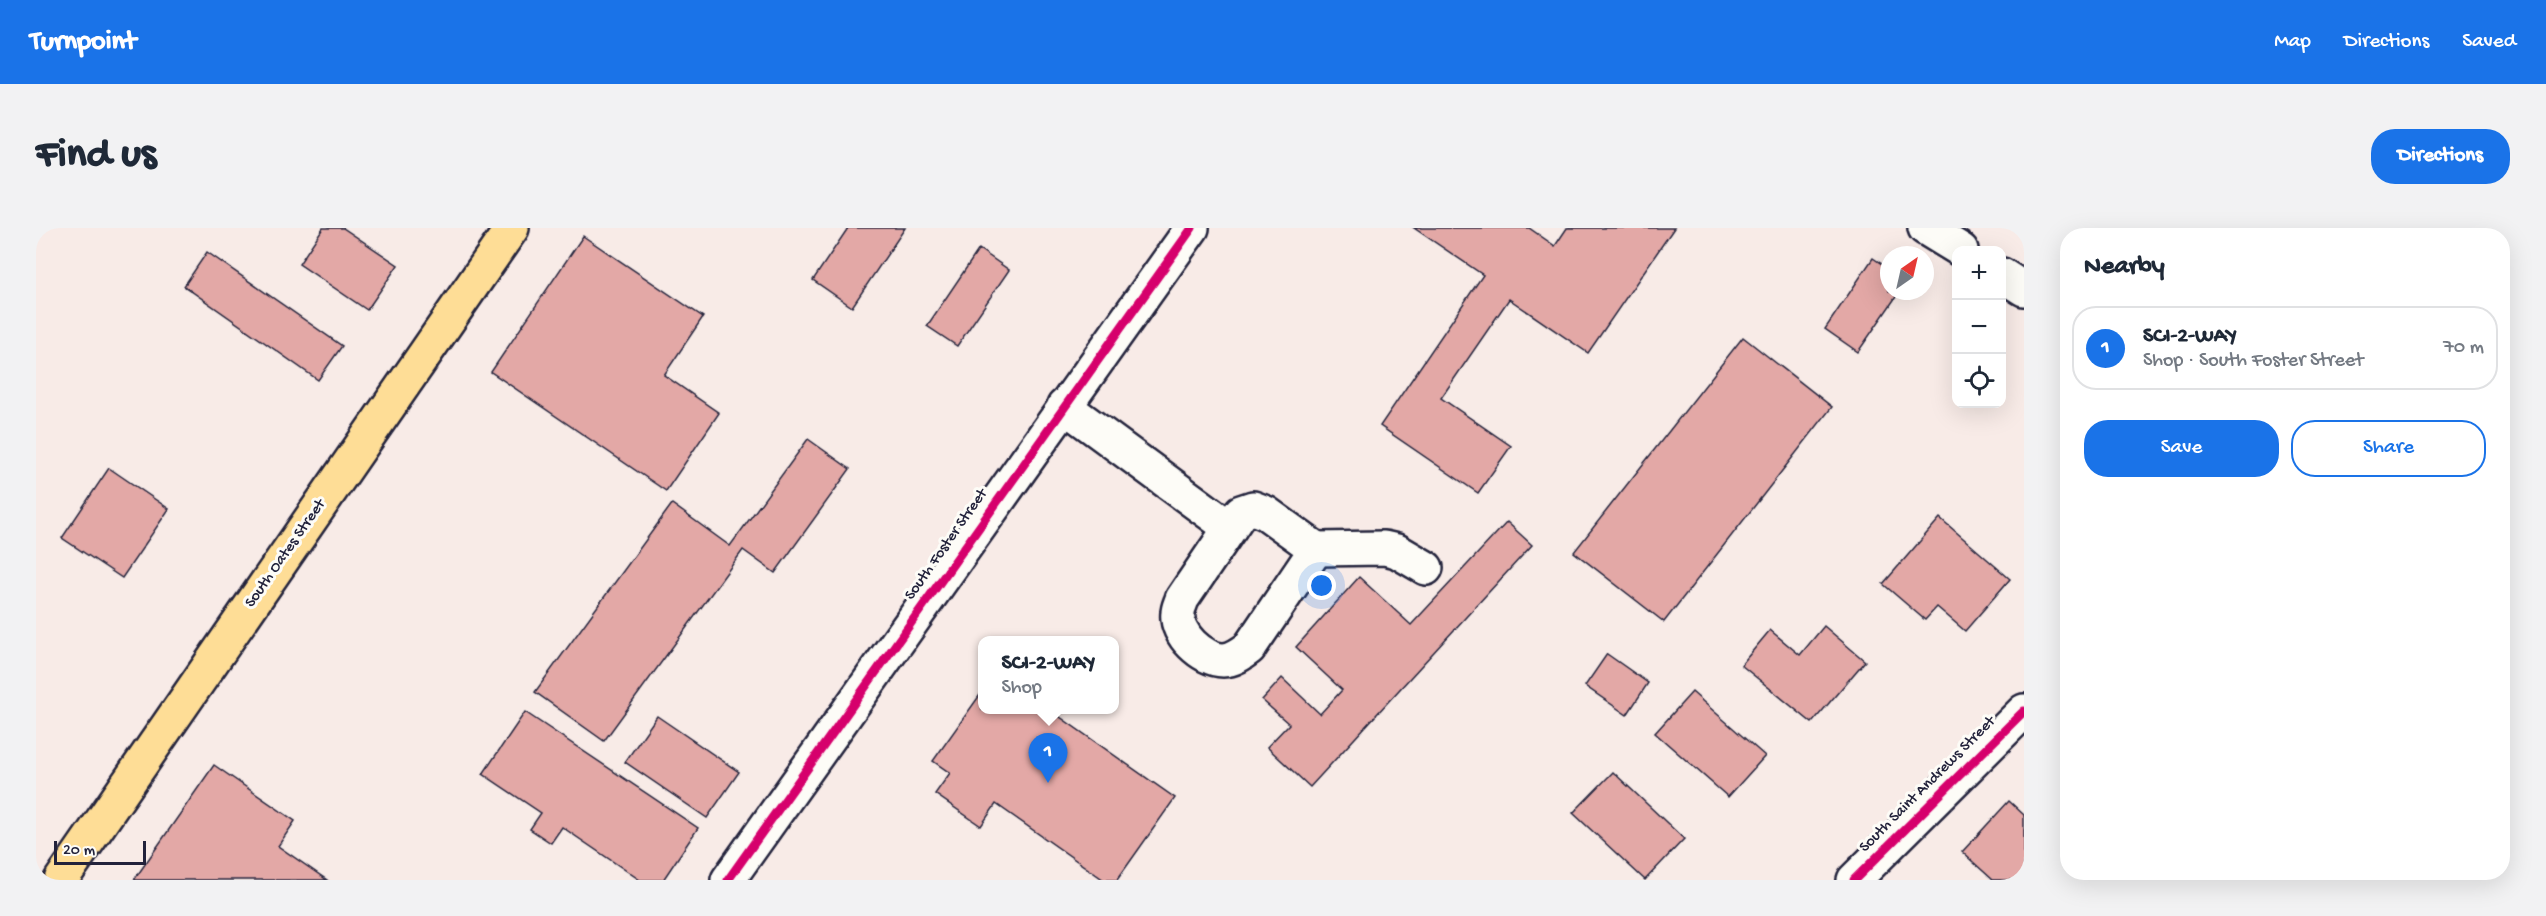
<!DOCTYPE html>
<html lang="en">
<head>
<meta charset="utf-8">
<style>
  :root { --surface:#fff; --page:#f2f2f3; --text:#1f2937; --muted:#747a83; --line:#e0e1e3; --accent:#1a73e8 }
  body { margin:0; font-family:"Gochi Hand",sans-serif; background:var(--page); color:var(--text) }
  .controls { position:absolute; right:18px; top:18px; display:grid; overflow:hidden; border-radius:12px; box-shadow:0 6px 24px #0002 }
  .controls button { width:54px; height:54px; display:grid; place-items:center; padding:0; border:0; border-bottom:2px solid var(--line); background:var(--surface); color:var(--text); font:30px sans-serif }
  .compass { position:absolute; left:1844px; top:18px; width:54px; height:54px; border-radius:50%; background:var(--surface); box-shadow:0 6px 24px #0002; rotate:34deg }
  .scale { position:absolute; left:18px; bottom:15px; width:92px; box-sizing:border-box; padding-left:6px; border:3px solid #22223b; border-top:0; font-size:16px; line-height:21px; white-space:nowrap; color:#22223b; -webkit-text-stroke:4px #fdfcf7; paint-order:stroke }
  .you { position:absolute; left:1286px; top:358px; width:21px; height:21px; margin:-15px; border:4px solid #fff; border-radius:50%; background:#1a73e8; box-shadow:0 0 0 9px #1a73e833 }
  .badge { display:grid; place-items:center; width:39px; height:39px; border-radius:50%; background:var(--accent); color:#fff; font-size:20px; font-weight:700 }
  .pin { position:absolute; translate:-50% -50px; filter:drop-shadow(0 2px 3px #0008) }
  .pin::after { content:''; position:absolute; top:32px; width:21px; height:18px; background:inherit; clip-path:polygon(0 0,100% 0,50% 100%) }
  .popup { position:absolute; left:942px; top:408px; width:141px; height:78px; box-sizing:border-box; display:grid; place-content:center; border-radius:12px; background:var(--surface); filter:drop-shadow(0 2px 4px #0005); font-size:20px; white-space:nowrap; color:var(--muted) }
  .popup b { font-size:22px; color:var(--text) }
  .popup::after { content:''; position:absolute; left:50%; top:100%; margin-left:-12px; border:12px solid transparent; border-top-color:var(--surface) }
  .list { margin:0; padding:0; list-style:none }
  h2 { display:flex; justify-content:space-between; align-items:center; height:78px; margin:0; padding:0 24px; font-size:26px }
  h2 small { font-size:20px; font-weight:400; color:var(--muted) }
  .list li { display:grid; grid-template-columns:39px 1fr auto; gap:18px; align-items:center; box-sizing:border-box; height:84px; margin:0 12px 12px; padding:0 12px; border:2px solid var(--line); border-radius:24px }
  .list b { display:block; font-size:22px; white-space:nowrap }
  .list p { margin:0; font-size:20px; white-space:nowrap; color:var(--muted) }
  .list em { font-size:20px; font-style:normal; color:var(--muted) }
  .actions { display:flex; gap:12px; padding:18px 24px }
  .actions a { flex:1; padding:14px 0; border:2px solid var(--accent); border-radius:24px; text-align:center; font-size:21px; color:var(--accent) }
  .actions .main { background:var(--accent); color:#fff }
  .icon { flex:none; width:33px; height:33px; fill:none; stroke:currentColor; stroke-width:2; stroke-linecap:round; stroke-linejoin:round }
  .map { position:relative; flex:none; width:1988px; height:652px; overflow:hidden; border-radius:24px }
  header { display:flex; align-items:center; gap:36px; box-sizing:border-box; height:84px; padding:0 30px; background:var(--accent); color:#fff }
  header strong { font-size:28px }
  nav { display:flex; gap:33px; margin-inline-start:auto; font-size:21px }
  .intro { display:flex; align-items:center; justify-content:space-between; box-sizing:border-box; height:144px; padding:0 36px }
  h1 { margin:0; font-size:42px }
  .button { padding:15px 27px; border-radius:24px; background:var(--accent); color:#fff; font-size:21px; font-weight:700 }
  main { display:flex; gap:36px; padding:0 36px }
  aside { flex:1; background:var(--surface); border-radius:24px; box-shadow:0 6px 24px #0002 }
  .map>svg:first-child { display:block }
  .building { fill:#e3a8a6; stroke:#22223b; stroke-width:1.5 }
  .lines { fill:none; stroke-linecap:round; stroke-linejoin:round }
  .minor-casing { stroke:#22223b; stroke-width:38 }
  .major-casing { stroke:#22223b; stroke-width:38 }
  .minor { stroke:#fdfcf7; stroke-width:33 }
  .major { stroke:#fedd96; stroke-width:33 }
  .cycleway-casing { stroke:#fdfcf7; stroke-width:13 }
  .cycleway { stroke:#d6006c; stroke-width:9 }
  .labels { text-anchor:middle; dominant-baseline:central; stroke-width:6; stroke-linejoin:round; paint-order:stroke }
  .street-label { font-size:16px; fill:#22223b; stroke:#fdfcf7 }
</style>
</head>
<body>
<header>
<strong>Turnpoint</strong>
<nav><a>Map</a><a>Directions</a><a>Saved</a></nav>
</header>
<div class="intro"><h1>Find us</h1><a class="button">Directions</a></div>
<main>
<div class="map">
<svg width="1988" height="652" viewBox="0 0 1988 652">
  <rect width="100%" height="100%" fill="#f8ebe7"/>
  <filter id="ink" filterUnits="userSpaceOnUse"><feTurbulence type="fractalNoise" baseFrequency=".0167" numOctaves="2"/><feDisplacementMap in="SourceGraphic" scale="12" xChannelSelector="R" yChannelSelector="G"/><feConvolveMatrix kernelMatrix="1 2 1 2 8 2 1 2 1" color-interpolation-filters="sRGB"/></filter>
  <g filter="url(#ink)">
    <g class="building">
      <path d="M287,0H307L362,37L331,82L263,36Z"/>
      <path d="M812,0H869L816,79L777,52Z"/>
      <path d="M1378,0H1493L1519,18L1531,0H1638L1552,125L1473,71L1405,170L1475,218L1442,265L1344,198L1447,47Z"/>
      <path d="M547,8L667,89L628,147L683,185L630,263L455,144Z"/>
      <path d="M943,21L973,42L921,118L891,98Z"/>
      <path d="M171,24L306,118L282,152L148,58Z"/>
      <path d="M1837,30L1853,41V63H1864L1822,124L1789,101Z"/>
      <path d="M1707,109L1796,179L1628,394L1538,324Z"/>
      <path d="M772,211L814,241L739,345L707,322L568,513L499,464L636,276L694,318Z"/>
      <path d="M73,240L133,281L86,350L26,310Z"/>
      <path d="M1904,290L1974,351L1929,403L1901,379L1889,392L1847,356Z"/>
      <path d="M1471,294L1496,317L1274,559L1231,519L1253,496L1226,472L1246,450L1284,486L1306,462L1260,419L1323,349L1375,397Z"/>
      <path d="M1788,398L1829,433L1776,495L1705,437L1734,402L1764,427Z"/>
      <path d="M1571,426L1612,455L1591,487L1549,458Z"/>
      <path d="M946,464V482H1014L1139,570L1081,652H1068L960,576L945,598L899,566L914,545L897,533Z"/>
      <path d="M1656,464L1729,528L1692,569L1619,505Z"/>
      <path d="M489,484L662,600L627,652H604L526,599L515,615L494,601L505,585L447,546Z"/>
      <path d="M621,488L703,544L671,590L589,534Z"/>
      <path d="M178,537L259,593L242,618L291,652H98Z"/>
      <path d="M1577,544L1648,611L1609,652L1537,585Z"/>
      <path d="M1973,573L1988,587V652H1957L1926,624Z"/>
    </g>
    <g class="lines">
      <defs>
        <g id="minor">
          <path d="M1889,0L1925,22"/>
          <path d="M1966,47L1988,61"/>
          <path d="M1028,178L1194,300"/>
          <path d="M1217,280L1230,285L1280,321L1213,420C1205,426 1197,432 1187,432C1167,432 1139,406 1142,385C1142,380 1145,375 1146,371L1205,284Z"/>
          <path d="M1280,321L1348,320L1361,323L1390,340"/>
          <path d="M692,652L1156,0"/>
          <path d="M1818,652L1988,483"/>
        </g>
        <path id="major" d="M25,652L476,0"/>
      </defs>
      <use href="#minor" class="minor-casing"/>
      <use href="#major" class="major-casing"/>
      <use href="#minor" class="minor"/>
      <use href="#major" class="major"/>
      <defs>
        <g id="cycleway">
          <path d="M692,652L1156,0"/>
          <path d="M1818,652L1988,483"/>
        </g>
      </defs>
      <use href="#cycleway" class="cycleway-casing"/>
      <use href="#cycleway" class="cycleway"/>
    </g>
  </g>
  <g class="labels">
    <g class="street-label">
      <text transform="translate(911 317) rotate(-55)">South Foster Street</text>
      <text transform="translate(250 326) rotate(-55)">South Oates Street</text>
      <text transform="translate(1892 557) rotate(-45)">South Saint Andrews Street</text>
    </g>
  </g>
</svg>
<div class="controls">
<button>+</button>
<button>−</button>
<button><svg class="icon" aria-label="locate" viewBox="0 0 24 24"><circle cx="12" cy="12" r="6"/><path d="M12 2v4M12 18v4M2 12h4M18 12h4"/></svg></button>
</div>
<svg class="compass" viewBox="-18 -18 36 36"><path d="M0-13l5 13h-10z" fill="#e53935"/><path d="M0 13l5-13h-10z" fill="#747a83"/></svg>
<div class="scale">20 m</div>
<div class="you"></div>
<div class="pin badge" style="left:1012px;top:555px">1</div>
<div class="popup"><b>SCI-2-WAY</b>Shop</div>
</div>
<aside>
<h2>Nearby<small></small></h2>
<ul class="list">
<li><span class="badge">1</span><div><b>SCI-2-WAY</b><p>Shop · South Foster Street</p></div><em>70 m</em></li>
</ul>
<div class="actions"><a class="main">Save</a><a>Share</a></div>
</aside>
</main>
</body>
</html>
